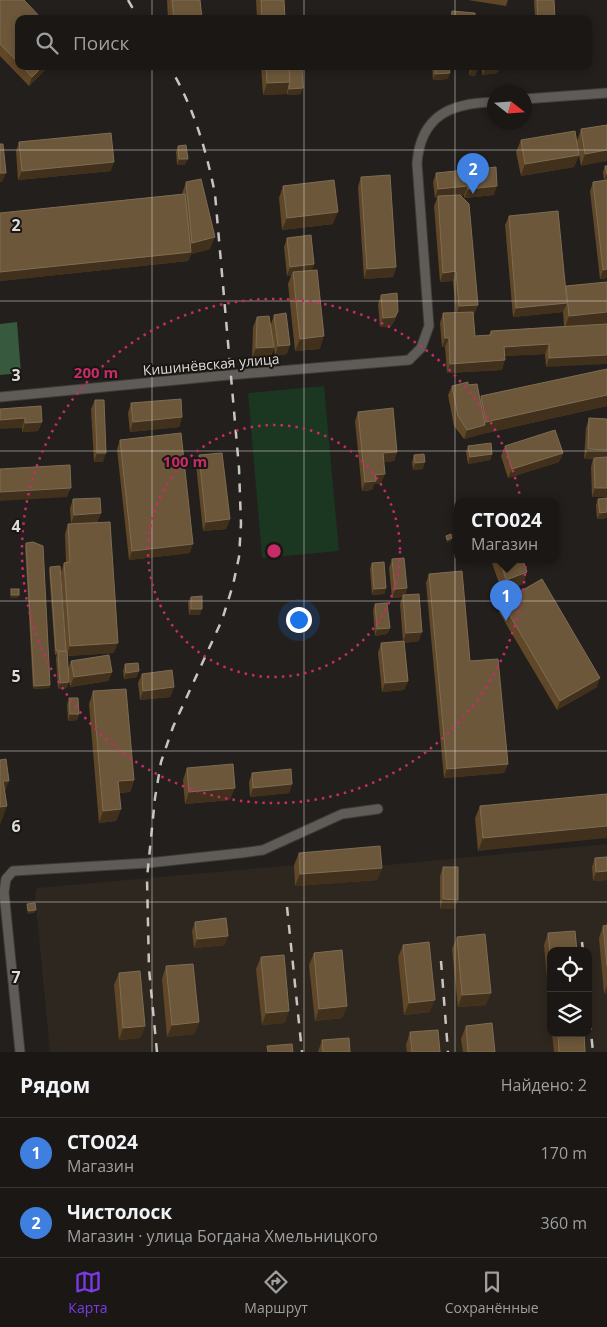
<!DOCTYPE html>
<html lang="ru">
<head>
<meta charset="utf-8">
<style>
  :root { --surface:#1a1715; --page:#23201e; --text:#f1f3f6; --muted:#9f9fa0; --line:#383634; --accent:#7c3aed }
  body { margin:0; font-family:"Open Sans",sans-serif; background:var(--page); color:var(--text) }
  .controls { position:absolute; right:15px; bottom:15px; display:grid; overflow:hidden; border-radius:10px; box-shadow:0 2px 8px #0003 }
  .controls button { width:45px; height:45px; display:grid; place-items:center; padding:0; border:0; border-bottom:1px solid var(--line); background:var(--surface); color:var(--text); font:25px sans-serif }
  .compass { position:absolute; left:487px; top:85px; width:45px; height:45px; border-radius:50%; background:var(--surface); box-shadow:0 2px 8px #0003; rotate:107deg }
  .you { position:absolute; left:298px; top:619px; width:18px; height:18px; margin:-12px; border:4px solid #fff; border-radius:50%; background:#1a73e8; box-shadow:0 0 0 8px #1a73e833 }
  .badge { display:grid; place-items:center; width:32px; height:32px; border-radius:50%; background:var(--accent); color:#fff; font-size:16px; font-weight:700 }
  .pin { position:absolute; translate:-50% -41px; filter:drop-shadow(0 1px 2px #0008) }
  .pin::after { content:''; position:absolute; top:26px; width:18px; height:15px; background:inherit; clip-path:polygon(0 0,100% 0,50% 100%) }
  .popup { position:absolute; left:454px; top:498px; width:105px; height:65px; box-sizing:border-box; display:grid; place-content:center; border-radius:10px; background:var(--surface); filter:drop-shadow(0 1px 4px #0005); font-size:16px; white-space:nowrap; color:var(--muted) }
  .popup b { font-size:19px; color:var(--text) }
  .popup::after { content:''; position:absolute; left:50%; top:100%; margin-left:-10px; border:10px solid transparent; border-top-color:var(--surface) }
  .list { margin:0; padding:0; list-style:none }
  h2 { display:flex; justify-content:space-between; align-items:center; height:65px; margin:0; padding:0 20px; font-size:21px }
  h2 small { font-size:16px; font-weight:400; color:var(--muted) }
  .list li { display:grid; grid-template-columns:32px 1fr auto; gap:15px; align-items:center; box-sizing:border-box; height:70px; padding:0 20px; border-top:1px solid var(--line) }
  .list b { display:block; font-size:19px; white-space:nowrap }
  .list p { margin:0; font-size:16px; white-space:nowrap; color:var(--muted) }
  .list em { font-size:16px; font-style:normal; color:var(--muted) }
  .icon { flex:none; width:28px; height:28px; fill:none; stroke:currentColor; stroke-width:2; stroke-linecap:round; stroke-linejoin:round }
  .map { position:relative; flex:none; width:607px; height:1052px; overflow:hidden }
  .search { position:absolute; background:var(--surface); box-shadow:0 2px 8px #0003; left:15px; right:15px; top:15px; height:55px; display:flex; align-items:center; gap:12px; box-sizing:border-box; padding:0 18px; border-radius:10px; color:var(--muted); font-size:19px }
  .sheet { height:205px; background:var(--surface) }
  nav { display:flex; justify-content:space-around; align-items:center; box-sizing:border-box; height:70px; border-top:1px solid var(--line); background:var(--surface); font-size:14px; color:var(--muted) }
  nav a { display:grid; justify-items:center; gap:2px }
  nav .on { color:var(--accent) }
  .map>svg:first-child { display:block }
  .built { fill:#2e271f; fill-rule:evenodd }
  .green { fill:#1b3621 }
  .forest { fill:#37593e }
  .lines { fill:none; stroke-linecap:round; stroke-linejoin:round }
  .minor-casing { stroke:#3e3c39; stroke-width:11 }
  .minor { stroke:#5f5c58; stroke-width:9 }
  .rail { stroke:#c7c4c1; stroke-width:2.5; stroke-dasharray:9 9; stroke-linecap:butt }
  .wall { fill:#5f4727 }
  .shaded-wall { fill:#41301b }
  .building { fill:#6c573a; stroke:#7e6c53 }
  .grid { fill:none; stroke:#dedcd9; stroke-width:1; stroke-opacity:0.55 }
  .ring { fill:none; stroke:#c52c68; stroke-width:2.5; stroke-dasharray:2.5 5 }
  .labels { text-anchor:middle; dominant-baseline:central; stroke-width:4; stroke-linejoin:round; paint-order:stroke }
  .street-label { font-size:14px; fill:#dedcd9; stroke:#191613 }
  .grid-label { font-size:16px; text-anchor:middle; font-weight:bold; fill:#dedcd9; stroke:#191613; stroke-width:4; stroke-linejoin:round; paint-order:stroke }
  .centre { fill:#c52c68; stroke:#191613; stroke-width:2.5 }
  .ring-label { font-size:15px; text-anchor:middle; font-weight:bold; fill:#c52c68; stroke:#191613; stroke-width:4; stroke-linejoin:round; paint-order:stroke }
</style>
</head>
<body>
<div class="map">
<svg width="607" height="1052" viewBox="0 0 607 1052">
  <rect width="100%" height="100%" fill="#221f1c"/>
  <path class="built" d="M607,844V1052H50L37,916L35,894L37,888L376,858L377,866ZM551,951H588V1033H551Z"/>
  <path class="green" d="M324,386L339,551L262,558L248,393Z"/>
  <path class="forest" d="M17,322L21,373L0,375V324Z"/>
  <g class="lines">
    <defs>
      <g id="minor">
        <path d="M524,99L607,93"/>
        <path d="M0,397L218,376L409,360L421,348L429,326L417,163C421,115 451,103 494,102"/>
        <path d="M20,1052L4,892L6,879L13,871L148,863L241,853L263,850L342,814L378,809"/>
      </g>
    </defs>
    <use href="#minor" class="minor-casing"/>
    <use href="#minor" class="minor"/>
    <g class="rail">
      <path d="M128,0L139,19"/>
      <path d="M287,907L302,1052"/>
      <path d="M582,942L583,951"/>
      <path d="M441,961L448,1052"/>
      <path d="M588,1003L593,1052"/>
      <path d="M157,1052L149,969L147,878L155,798L161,762L173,727L222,620L233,585L239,557L241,524L239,468L215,194C206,149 193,105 169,66"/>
    </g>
  </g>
  <g class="wall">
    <path d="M0,0L19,19V66H49L29,86L0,56Z"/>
    <path d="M167,0H200L202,19H168Z"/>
    <path d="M256,0H284L285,19H257Z"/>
    <path d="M468,0H508L506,6Z"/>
    <path d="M534,0H554L555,19H535Z"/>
    <path d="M261,66H289V69L301,94L287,95L286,91V94L263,95Z"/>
    <path d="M432,66H449L448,79L433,80Z"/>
    <path d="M470,66H478L475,76L469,75Z"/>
    <path d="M482,66H500V67L497,73L482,75Z"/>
    <path d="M607,125L581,166L579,155L574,167L521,176L516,152L521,140L577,141L581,129Z"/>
    <path d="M19,142L111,171L18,180L16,151Z"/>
    <path d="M178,146L185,165H177L176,152Z"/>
    <path d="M605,166H607V180H604L603,172Z"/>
    <path d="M436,173L494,195L464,198V195L461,196L478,305L474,314H473L475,336L489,335L491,331L564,326L563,312L513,317L505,225L509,216L565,288L566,286L607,282L546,367L545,354L505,356L502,370L447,373L445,347H442L440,323L443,313H456L453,281L440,282L434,206L437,198H435L433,182Z"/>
    <path d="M361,177L396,267L393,277L364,279L358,187Z"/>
    <path d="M607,180V278L600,279L590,191L593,182Z"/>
    <path d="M186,182L210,249L191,254L188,261L0,281V213L182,194Z"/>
    <path d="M283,186L333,224L282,230L279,198Z"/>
    <path d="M287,238L314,264L312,270L320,349L295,351L288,284L291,276H287L284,247Z"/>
    <path d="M381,295L398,311L395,320L391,326L380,327L378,304Z"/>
    <path d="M274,315L287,354L275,356L274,348L271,356L252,358L253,327L257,317L271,324Z"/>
    <path d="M607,369V406L482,434L464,439L454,426L448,395L452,386L468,385L480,400L481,396Z"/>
    <path d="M95,400L103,462H94L91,409Z"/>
    <path d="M131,403L182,417L179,427L130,432L128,413Z"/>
    <path d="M0,409L42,422L38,431L22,432V428Z"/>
    <path d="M358,412L397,452L394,461L384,462L381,484H374L372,490L362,491L355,421Z"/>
    <path d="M589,418L607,419V497H592L591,467L593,459H584L586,428Z"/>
    <path d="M120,440L190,553L129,560L117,449Z"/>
    <path d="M468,446L492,454L490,460L468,464L466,452Z"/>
    <path d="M505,446L563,453L559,462L508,478L501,456Z"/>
    <path d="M199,455L230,519L226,529L203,531L196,465Z"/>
    <path d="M414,455L423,469L413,470L412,462Z"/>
    <path d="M607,498V518L597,519L596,505L598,499Z"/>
    <path d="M73,499L101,513L97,522L114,653L67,656L68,669L71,661L112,672L108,681L70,687L68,672L67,688L58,689L56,658L57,654L55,655L49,570L50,567L66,651L61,572L64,563L66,562L65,534L68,524H71L70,508Z"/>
    <path d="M26,543L50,685L49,688L33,689L25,546Z"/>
    <path d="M392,559L407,588L405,595L419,641L404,643L408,681L404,690L382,692L378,653L381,643L403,641L400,604L402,597L392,598L389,568Z"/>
    <path d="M491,560H523L527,572L523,584L502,592Z"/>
    <path d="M372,563L386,588L384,594L372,595L370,569Z"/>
    <path d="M429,574L470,661L508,764L504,773L444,778L426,583Z"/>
    <path d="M191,597L200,615H189L188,603Z"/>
    <path d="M502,602L597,687L557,710L499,612Z"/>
    <path d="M375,604L390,628L387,634L375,636L373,610Z"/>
    <path d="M125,664L137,677L124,679L123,671Z"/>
    <path d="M142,674L174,687L170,697L140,700L138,683Z"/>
    <path d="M93,691L134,780L130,792L119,793L121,809L116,821L99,823L89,704Z"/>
    <path d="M69,698L79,714L77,720L68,721L67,705Z"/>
    <path d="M187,768L230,800L185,804L183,780Z"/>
    <path d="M252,773L292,784L289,793L250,797L249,782Z"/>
    <path d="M607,794L478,851L475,818L480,806Z"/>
    <path d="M299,853L382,868L377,880L295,886L294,865Z"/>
    <path d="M607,857V880L593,881L592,867L595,858Z"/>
    <path d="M443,867L455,909H440V876Z"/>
    <path d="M195,922L225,945L194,948L192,931Z"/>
    <path d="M607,925V993L604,994L599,938L603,926Z"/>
    <path d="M548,933L551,951V1000L549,1001L544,945Z"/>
    <path d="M457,937L486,1005L458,1007L452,949Z"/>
    <path d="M403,945L430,1012L404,1015L398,957Z"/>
    <path d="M314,953L347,1006L342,1018L315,1021L309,965Z"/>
    <path d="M261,957L285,1023L262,1025L256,969Z"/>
    <path d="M166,966L199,1022L194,1034L167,1037L162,979Z"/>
    <path d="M119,973L145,1026L140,1038L119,1040L114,985Z"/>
    <path d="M466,1026L495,1052H463L461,1039Z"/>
    <path d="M410,1032L440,1052H407L406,1045Z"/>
    <path d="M552,1033H584L585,1052H554Z"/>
    <path d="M322,1040L350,1052H318Z"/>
  </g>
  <g class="shaded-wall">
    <path d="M43,66H49L29,86L32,77Z"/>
    <path d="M500,67L497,73L482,75L485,69Z"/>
    <path d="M472,69H478L475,76L469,75Z"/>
    <path d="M450,73L448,79L433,80L435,74Z"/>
    <path d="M290,82L286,94L263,95L267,83Z"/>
    <path d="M303,88L301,94L287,95L289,89Z"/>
    <path d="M607,150V161L581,166L585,154Z"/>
    <path d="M579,155L574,167L521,176L525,164Z"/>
    <path d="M179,159H188L185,165H177Z"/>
    <path d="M114,162L111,171L18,180L22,171Z"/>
    <path d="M0,173H6L2,182H0Z"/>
    <path d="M607,174V180H604Z"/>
    <path d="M468,186L464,195L438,198V196L437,198H435L438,189Z"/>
    <path d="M497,186L494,195L464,198L468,189Z"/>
    <path d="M338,212L333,224L282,230L287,218Z"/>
    <path d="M215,237L210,249L191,254L188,261L0,281V272L188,253L192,243Z"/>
    <path d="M314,264L311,274L293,272L291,276H287L290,267Z"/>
    <path d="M396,267L393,277L364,279L367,269Z"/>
    <path d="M607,269V278L600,279L603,270Z"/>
    <path d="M456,271L453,281L440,282L443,273Z"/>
    <path d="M567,303L563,312L513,317L516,308Z"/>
    <path d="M478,305L474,314L456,315L459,306Z"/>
    <path d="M398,311L395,320L391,326L380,327L383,318Z"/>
    <path d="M607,312V324L565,328L569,316Z"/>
    <path d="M324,336L320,349L295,351L300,339Z"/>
    <path d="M445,338H449L445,347H442Z"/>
    <path d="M549,344L545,354L501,356L504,347Z"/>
    <path d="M290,345L287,354L275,356L278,346Z"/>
    <path d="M274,347L271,356L252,358L256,348Z"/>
    <path d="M607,355V364L546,367L549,358Z"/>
    <path d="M505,360L502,370L447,373L450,364Z"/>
    <path d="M607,395V406L482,434L464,439L467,430L485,425L486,422Z"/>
    <path d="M182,417L179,427L130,432L133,422Z"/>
    <path d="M25,418L22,428L0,429V420Z"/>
    <path d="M42,422L38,431L22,432L25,423Z"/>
    <path d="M588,449L607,450V460L584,459Z"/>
    <path d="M397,452L394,461L379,463L383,453Z"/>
    <path d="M97,453H106L103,462H94Z"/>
    <path d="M563,453L559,462L508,478L512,469Z"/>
    <path d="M492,454L490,460L468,464L470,457Z"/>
    <path d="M425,462L423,469L413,470L415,463Z"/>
    <path d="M385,474L381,484H374L372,490L362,491L365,482L375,475Z"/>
    <path d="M71,488L67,497L0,501V492Z"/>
    <path d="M595,488H607V497H592Z"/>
    <path d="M607,512V518L597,519L600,513Z"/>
    <path d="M101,513L97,523L71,524L74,515Z"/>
    <path d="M230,519L226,529L203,531L206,522Z"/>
    <path d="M452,538L451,541L446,543L447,540Z"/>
    <path d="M193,544L190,553L129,560L132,551Z"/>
    <path d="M528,560H534L527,563Z"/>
    <path d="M527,572L523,584L502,592L506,580Z"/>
    <path d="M386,588L384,594L372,595L374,589Z"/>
    <path d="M407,588L404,597L403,595L402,597L392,598L395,589Z"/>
    <path d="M11,595H19L18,598H10Z"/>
    <path d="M191,609H202L200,615H189Z"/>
    <path d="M390,628L387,634L375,636L377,629Z"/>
    <path d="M422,632L419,641L403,643L406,633Z"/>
    <path d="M118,643L114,653L66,656L70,646Z"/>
    <path d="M139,671L137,677L124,679L126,673Z"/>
    <path d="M112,672L108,681L70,687L74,677Z"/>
    <path d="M600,678L597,687L557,710L560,701Z"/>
    <path d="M408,681L404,690L382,692L385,683Z"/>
    <path d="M69,682L67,688L58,689L60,683Z"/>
    <path d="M50,685L49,688L33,689L34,686Z"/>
    <path d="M174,687L170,697L140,700L143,691Z"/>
    <path d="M70,714H79L77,720L68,721Z"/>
    <path d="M508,764L504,773L444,778L447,769Z"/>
    <path d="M134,780L130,792L114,793L118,781Z"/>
    <path d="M3,781H9L0,805Z"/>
    <path d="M292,784L289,793L250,797L253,788Z"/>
    <path d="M235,788L230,800L185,804L189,792Z"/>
    <path d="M7,806L0,825V807Z"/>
    <path d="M121,809L116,821L99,823L103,811Z"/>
    <path d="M607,826V838L478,851L483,838Z"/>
    <path d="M382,868L377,880L295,886L300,874Z"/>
    <path d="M607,871V880L593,881L596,872Z"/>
    <path d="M443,899L458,900L455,909H440Z"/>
    <path d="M36,910L34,913L27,914L28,911Z"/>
    <path d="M228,936L225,945L194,948L197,939Z"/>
    <path d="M607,985V993L604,994Z"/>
    <path d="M491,993L486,1005L458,1007L462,995Z"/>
    <path d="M435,1000L430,1012L404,1015L409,1003Z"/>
    <path d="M347,1006L342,1018L315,1021L319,1009Z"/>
    <path d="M289,1011L285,1023L262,1025L266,1013Z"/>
    <path d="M199,1022L194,1034L167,1037L172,1025Z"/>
    <path d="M145,1026L140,1038L119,1040L123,1028Z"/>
  </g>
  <g class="building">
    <path d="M0,0H24L42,19H19V63L0,44Z"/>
    <path d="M172,0H200L202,19H174Z"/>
    <path d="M261,0H284L285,19H262Z"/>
    <path d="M537,0H554L555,19H538Z"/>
    <path d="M452,11L475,13V19H451Z"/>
    <path d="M493,17L505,18V19H493Z"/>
    <path d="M22,66H43L32,77Z"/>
    <path d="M266,66H289L290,82L267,83Z"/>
    <path d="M435,66H449L450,73L435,74Z"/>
    <rect x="472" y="66" width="6" height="3"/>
    <path d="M485,66H500V67L485,69Z"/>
    <path d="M302,68L303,88L289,89V85L290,82L289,69Z"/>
    <path d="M607,125V150L585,154L581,129Z"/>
    <path d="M575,131L579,155L525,164L521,140Z"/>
    <path d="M111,133L114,162L22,171L19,142Z"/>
    <path d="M0,144H3L6,173H0Z"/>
    <path d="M186,145L188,159H179L178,146Z"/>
    <path d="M605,166H607V174Z"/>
    <path d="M496,167L497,186L468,189V186L438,189L436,173Z"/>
    <path d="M390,175L396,267L367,269L361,177Z"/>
    <path d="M201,179L215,237L192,243L186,182Z"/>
    <path d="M334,180L338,212L287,218L283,186Z"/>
    <path d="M607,180V269L603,270L593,182Z"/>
    <path d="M185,194L191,252L0,272V213Z"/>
    <path d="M460,195L469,204L478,305L459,306L456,271L443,273L438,196Z"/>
    <path d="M558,211L567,303L516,308L509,216Z"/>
    <path d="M311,235L314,264L290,267L287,238Z"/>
    <path d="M317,270L324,336L300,339L293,272Z"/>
    <path d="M607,282V312L569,316L566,286Z"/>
    <path d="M397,293L398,311L395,317L383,318L381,295Z"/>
    <path d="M473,312L475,336L491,335V331L607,324V355L549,358V344L504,347L505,360L450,364L449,338H445L443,313Z"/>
    <path d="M286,313L290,345L278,346L274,315Z"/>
    <path d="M269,316L274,347L256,348L257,317Z"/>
    <path d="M607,369V395L486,422L481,396Z"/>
    <path d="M468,382V385L477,384L485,425L467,430L458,416L452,386Z"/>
    <path d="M181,399L182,417L133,422L131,403Z"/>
    <path d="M95,400H104L106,453H97Z"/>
    <path d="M41,406L42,422L25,423V418L0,420V409Z"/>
    <path d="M393,408L397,452L383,453L385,474L375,475L376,481L365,482L358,412Z"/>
    <path d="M589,418L607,419V450L588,449Z"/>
    <path d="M555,430L563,453L512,469L505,446Z"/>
    <path d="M181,433L193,544L132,551L120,440Z"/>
    <path d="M491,443L492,454L470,457L468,446Z"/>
    <path d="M222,453L230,519L206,522L199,455Z"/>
    <path d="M424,454L425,462L415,463L414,455Z"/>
    <path d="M607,457V488H595L594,458Z"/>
    <path d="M70,465L71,488L0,492V469Z"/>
    <path d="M100,498L101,513L74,515L73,499Z"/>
    <path d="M607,498V512L600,513L598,499Z"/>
    <path d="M110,522L118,643L70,646L64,563L70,562L68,524Z"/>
    <path d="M451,534L452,538L447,540L446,536Z"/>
    <path d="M33,542L43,546L50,685L34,686L26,543Z"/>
    <path d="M404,558L407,588L395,589L392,559Z"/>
    <path d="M500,560H523L527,572L506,580Z"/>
    <path d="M384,562L386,588L374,589L372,563Z"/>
    <path d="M60,566L66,651H56L50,567Z"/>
    <path d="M462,571L470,661L498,659L508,764L447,769L429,574Z"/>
    <path d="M542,579L600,678L560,701L502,602Z"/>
    <rect x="11" y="589" width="8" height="6"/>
    <path d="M419,594L422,632L406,633L403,595Z"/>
    <path d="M202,596V609H191V597Z"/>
    <path d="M387,603L390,628L377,629L375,604Z"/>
    <path d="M404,641L408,681L385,683L381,643Z"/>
    <path d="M67,651L69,682L60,683L58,652Z"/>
    <path d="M109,655L112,672L74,677L71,661Z"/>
    <path d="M138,663L139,671L126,673L125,664Z"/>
    <path d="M172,670L174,687L143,691L142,674Z"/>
    <path d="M126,689L134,780L118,781L121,809L103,811L93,691Z"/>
    <path d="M69,698H78L79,714H70Z"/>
    <path d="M6,759L9,781H3L7,806L0,807V760Z"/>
    <path d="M233,764L235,788L189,792L187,768Z"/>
    <path d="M291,769L292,784L253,788L252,773Z"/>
    <path d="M607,794V826L483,838L480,806Z"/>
    <path d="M380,846L382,868L300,874L299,853Z"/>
    <path d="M607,857V871L596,872L595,858Z"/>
    <path d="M443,867H458V900L443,899Z"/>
    <path d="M35,903L36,910L28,911L27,904Z"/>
    <path d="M226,918L228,936L197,939L195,922Z"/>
    <path d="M607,925V966L603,926Z"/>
    <path d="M575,931L577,951H551V961L548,933Z"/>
    <path d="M485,934L491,993L462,995L457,937Z"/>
    <path d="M429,942L435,1000L409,1003L403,945Z"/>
    <path d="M342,950L347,1006L319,1009L314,953Z"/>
    <path d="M284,955L289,1011L266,1013L261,957Z"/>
    <path d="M193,964L199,1022L172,1025L166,966Z"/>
    <path d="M140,971L145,1026L123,1028L119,973Z"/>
    <path d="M492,1023L495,1052H468L466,1026Z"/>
    <path d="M438,1030L440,1052H412L410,1032Z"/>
    <path d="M558,1033H584L585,1052H559Z"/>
    <path d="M349,1038L350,1052H323L322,1040Z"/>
    <path d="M292,1044L293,1052H268L267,1046Z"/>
  </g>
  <path class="grid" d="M152,0V19M304,0V19M455,0V19M152,66V1052M304,66V1052M455,66V1052M0,150H607M0,301H607M0,451H607M0,601H607M0,751H607M0,902H607"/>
  <g class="ring">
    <circle cx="274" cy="551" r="126"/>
    <circle cx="274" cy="551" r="252"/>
  </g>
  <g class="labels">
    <g class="street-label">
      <text transform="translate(211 364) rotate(-5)">Кишинёвская улица</text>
    </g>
  </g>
  <g class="grid-label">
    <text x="16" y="231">2</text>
    <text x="16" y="381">3</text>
    <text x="16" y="532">4</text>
    <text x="16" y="682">5</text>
    <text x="16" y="832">6</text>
    <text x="16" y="983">7</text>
  </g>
  <circle cx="274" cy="551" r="8" class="centre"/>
  <g class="ring-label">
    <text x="96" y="378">200 m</text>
    <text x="185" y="467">100 m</text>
  </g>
</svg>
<div class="controls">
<button><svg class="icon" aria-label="locate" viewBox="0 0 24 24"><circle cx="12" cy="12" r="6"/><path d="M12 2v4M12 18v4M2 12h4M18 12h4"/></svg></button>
<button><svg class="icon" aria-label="layers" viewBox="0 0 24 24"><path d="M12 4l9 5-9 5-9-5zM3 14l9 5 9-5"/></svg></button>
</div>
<svg class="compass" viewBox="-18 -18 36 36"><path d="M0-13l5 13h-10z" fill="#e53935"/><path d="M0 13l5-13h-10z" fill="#9f9fa0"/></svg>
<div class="you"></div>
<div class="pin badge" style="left:506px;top:621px;background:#3f7fe0">1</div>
<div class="popup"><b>СТО024</b>Магазин</div>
<div class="pin badge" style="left:473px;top:194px;background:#3f7fe0">2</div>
<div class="search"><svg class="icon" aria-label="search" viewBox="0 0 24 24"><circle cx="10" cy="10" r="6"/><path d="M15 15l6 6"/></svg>Поиск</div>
</div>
<section class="sheet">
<h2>Рядом<small>Найдено: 2</small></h2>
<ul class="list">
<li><span class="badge" style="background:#3f7fe0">1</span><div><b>СТО024</b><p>Магазин</p></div><em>170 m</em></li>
<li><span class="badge" style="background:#3f7fe0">2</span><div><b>Чистолоск</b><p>Магазин · улица Богдана Хмельницкого</p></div><em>360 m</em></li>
</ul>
</section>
<nav>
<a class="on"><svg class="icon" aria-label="map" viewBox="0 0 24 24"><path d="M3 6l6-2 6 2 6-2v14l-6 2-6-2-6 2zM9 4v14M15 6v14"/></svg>Карта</a>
<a><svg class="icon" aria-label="directions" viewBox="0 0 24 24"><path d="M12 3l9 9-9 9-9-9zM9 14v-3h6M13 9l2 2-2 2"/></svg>Маршрут</a>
<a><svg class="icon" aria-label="saved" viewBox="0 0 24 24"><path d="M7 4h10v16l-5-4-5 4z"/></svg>Сохранённые</a>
</nav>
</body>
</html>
